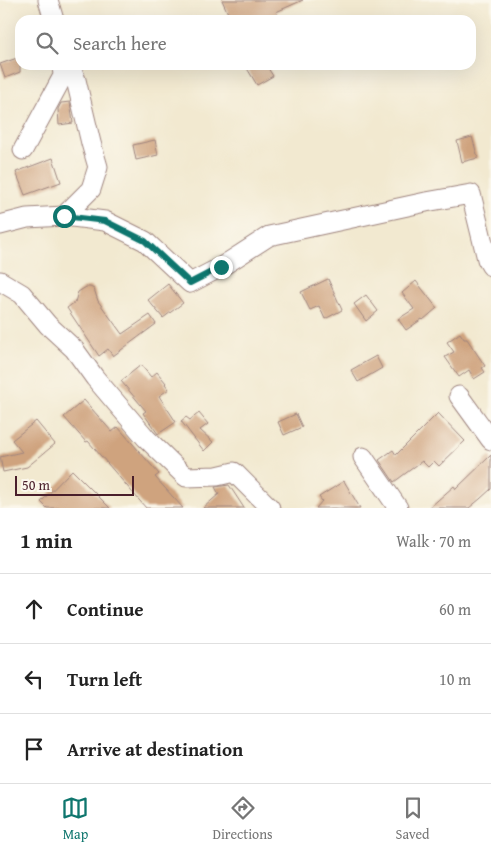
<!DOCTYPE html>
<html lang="en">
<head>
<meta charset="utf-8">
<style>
  :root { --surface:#fff; --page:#f6f6f6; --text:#222; --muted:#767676; --line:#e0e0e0; --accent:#0f766e }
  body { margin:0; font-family:"Gentium Book Plus",serif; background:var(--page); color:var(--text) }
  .scale { position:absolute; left:15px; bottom:12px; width:119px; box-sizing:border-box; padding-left:5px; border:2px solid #4a1f2b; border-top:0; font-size:14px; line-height:18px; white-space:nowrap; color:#4a1f2b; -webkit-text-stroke:4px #fbf7ec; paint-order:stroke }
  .stop { position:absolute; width:15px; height:15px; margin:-11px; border:4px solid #0f766e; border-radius:50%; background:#fff }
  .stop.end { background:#0f766e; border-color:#fff; box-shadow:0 1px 5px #0008 }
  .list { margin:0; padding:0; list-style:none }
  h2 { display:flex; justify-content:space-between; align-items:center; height:65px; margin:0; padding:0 20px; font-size:21px }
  h2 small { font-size:16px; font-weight:400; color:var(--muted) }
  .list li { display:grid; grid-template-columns:32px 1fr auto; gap:15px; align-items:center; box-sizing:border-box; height:70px; padding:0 20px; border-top:1px solid var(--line) }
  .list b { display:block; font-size:19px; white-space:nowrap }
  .list em { font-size:16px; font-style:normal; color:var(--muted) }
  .icon { flex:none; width:28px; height:28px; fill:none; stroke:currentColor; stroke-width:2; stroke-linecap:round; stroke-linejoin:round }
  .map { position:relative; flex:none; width:491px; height:508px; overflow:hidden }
  .search { position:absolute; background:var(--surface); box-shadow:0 5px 20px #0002; left:15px; right:15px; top:15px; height:55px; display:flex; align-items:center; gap:12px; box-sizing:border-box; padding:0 18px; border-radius:15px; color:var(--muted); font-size:19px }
  .sheet { height:275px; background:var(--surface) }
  nav { display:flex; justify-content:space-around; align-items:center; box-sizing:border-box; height:70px; border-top:1px solid var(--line); background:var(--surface); font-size:14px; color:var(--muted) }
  nav a { display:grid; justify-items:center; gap:2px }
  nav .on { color:var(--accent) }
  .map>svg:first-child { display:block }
  .building { fill:#cfa37e }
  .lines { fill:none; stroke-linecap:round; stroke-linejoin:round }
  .minor-casing { stroke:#9e847e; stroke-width:21 }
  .minor { stroke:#fff; stroke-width:19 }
  .route { stroke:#0f766e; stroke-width:6 }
</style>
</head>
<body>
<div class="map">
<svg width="491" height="508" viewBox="0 0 491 508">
  <rect width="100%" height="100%" fill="#fbf7ec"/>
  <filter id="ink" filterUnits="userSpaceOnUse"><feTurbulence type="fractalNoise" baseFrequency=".02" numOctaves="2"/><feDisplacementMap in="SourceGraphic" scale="10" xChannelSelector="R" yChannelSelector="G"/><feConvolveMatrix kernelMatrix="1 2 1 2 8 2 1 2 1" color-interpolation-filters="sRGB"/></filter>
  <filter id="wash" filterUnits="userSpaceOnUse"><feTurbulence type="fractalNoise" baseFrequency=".0096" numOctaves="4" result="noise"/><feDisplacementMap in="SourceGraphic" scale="20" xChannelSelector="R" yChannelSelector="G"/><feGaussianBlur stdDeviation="1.12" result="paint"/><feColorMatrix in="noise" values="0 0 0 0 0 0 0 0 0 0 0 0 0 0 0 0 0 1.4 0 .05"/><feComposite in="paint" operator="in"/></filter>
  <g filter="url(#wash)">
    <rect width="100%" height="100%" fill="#f2e9d0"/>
    <g id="blocks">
      <g class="building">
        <path d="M222,0H303L276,12L280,20H231Z"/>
        <path d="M20,57V72L5,78L0,64Z"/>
        <path d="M245,65H266L273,76L257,85Z"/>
        <path d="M70,102L73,123L59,125L58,109L61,103Z"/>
        <path d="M472,137L478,158L462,162L457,141Z"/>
        <path d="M155,140L158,155L136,160L133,145Z"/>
        <path d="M53,158L61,182L25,195L16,172Z"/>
        <path d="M328,279L342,310L325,319L319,306L310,310L301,292Z"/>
        <path d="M416,281L437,308L423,320L422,319L406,330L398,319L414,309L402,293Z"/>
        <path d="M168,284L183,303L163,318L148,300Z"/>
        <path d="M86,287H90L94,289L98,301L122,334L150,315L156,324L113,356L108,349L99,356L67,308L75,302L78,292Z"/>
        <path d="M366,295L378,311L366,321L354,304Z"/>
        <path d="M460,333L464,339H467L485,366L482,368L485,372L474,379L469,370L459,377L445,357L454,352L447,342Z"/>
        <path d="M376,356L382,368L358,382L351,370Z"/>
        <path d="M141,365L151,377L157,372L166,383L165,384L169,389L159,396L176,422L158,434L143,413L146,411L121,381Z"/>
        <path d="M84,400L112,432L118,427L159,474L155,477L183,508H146L88,441L86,442L64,417Z"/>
        <path d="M199,413L208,424L200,430L213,442L204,451L181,421L186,417L190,420Z"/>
        <path d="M438,413L465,441L439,466L434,461L428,467L422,461L394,482L379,460L393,450L396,455Z"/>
        <path d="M296,414L302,427L284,435L278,422Z"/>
        <path d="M36,421L55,444L27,467L3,472L0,457L22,452L12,440Z"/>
        <path d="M491,455V489L480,499L469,508H429L454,486L456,489Z"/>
        <path d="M72,470L110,508H47L41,502Z"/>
        <path d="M344,481L360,508H316L322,501L319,497Z"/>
        <path d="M229,485L244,508H203L219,494L215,487Z"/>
      </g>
    </g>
  </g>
  <g filter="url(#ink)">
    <use href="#blocks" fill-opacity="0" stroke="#9e847e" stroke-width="1"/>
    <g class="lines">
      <defs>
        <g id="minor">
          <path d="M48,0L54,20"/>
          <path d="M23,150L63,76L62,65"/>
          <path d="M64,216L105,221L145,241L190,283L221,267L269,236L426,202L471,194L487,259L491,266"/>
          <path d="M0,225L27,218L64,216L91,189L98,167L91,143L76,80L70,65"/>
          <path d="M0,281L22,294L48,325L74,349L95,378L146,438L186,477L217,476L234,472L270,508"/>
          <path d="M459,396L491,440"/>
          <path d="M363,457L398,508"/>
        </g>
      </defs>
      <use href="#minor" class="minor-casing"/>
      <use href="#minor" class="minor"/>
    </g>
  </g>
  <g class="lines" filter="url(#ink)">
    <path class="route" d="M64,216L105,221L145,241L190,283L221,267"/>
  </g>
</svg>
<div class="scale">50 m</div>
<div class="stop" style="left:64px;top:216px"></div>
<div class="stop end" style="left:221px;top:267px"></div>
<div class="search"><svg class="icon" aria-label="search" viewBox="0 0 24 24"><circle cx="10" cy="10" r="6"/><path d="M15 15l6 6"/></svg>Search here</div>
</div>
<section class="sheet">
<h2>1 min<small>Walk · 70 m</small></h2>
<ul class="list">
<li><svg class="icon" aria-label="ahead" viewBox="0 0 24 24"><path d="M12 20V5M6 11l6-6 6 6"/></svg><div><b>Continue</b></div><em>60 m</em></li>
<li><svg class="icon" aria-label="left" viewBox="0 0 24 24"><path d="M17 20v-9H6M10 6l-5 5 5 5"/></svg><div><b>Turn left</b></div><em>10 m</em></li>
<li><svg class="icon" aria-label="arrive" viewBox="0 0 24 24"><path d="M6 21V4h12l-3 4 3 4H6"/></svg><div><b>Arrive at destination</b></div></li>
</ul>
</section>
<nav>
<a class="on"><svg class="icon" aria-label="map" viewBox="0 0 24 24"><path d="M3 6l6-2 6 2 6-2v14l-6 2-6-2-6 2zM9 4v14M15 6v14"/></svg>Map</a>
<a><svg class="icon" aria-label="directions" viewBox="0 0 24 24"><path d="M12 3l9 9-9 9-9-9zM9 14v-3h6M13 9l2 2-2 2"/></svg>Directions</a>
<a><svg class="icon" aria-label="saved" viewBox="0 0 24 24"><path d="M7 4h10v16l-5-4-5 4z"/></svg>Saved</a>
</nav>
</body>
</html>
